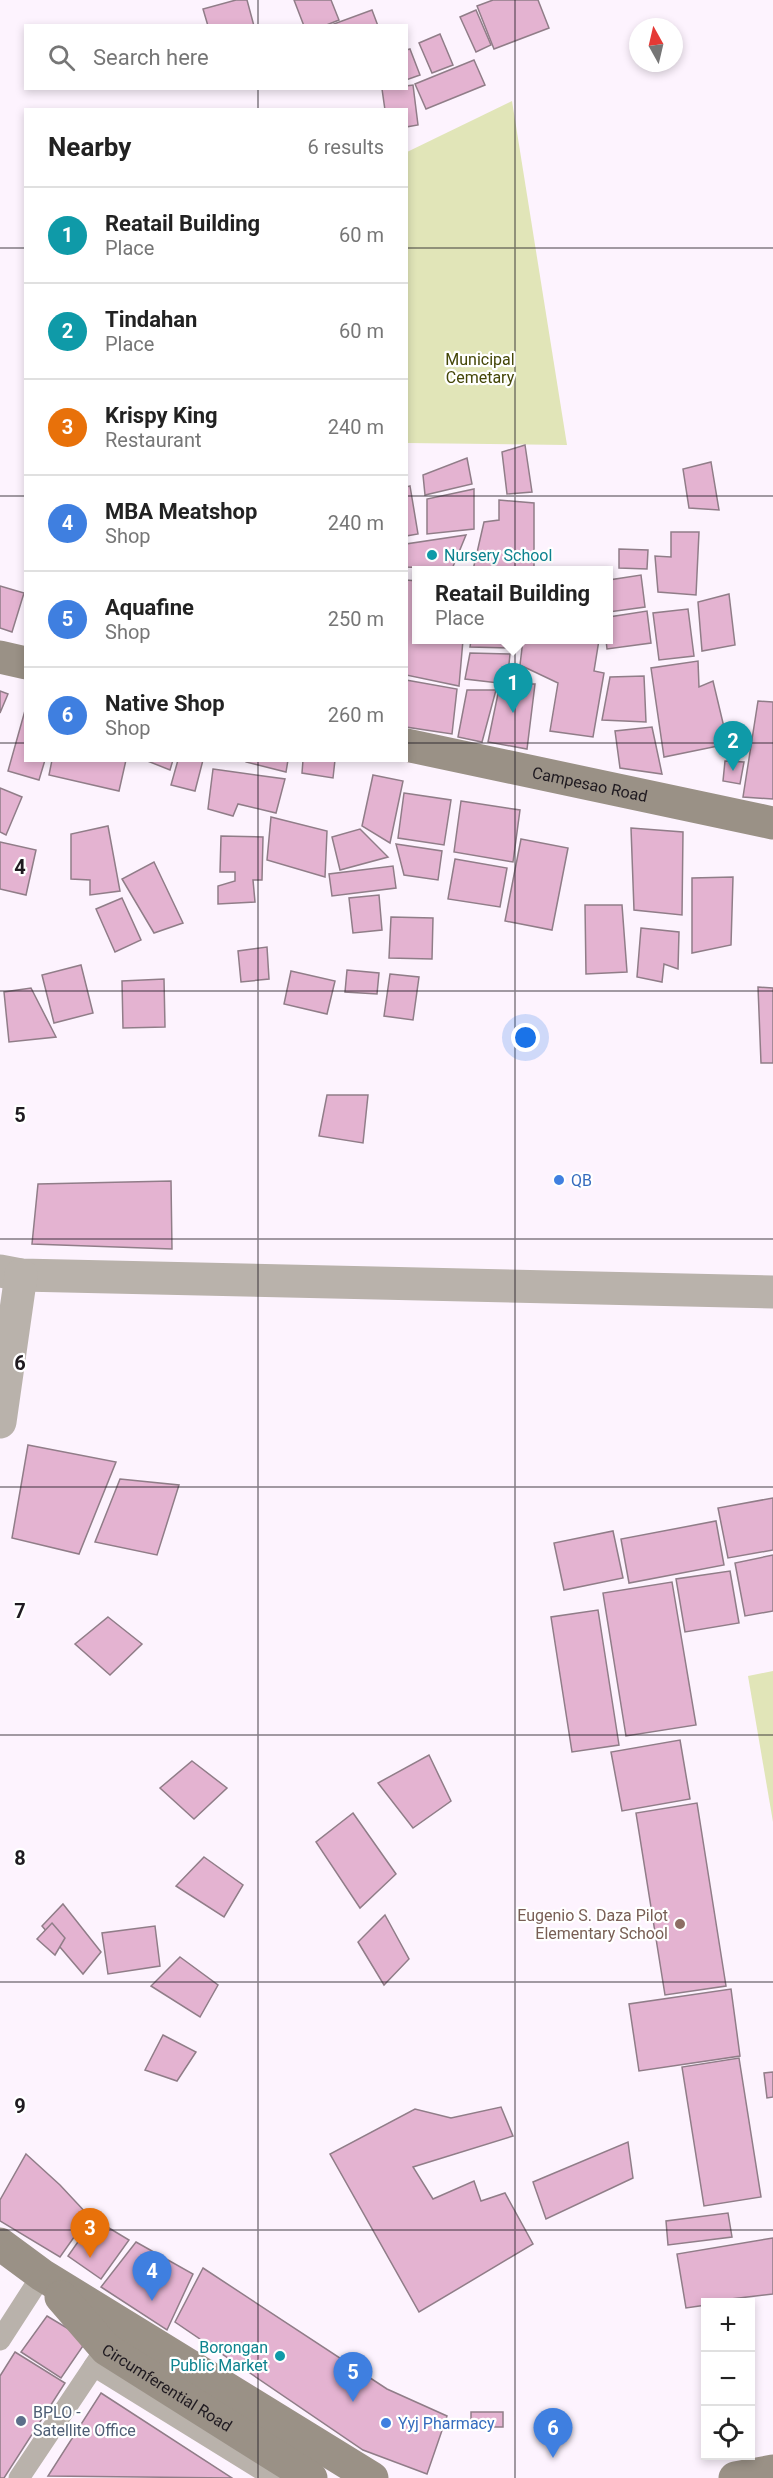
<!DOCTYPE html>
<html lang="en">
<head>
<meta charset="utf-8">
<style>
  :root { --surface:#fff; --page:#f6f6f6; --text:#222; --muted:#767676; --line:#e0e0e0; --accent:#056594 }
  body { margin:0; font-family:Roboto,sans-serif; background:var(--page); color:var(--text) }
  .controls { position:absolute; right:18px; bottom:18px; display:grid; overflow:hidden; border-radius:0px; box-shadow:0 3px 9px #0003 }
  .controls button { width:54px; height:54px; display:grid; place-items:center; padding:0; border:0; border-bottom:2px solid var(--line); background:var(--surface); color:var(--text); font:30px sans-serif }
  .compass { position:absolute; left:629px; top:18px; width:54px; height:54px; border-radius:50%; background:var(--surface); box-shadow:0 3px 9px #0003; rotate:352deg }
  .you { position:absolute; left:526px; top:1038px; width:21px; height:21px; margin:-15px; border:4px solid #fff; border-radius:50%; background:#1a73e8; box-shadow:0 0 0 9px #1a73e833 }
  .badge { display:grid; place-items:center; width:39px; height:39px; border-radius:50%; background:var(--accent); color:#fff; font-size:20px; font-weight:700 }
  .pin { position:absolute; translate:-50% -50px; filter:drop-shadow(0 2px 3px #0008) }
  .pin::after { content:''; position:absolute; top:32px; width:21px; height:18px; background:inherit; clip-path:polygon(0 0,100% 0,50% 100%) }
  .popup { position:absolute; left:412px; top:566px; width:201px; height:78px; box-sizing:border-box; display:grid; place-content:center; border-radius:0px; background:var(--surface); filter:drop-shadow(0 2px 4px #0005); font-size:20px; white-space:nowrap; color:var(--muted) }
  .popup b { font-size:22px; color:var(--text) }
  .popup::after { content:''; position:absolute; left:50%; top:100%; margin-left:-12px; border:12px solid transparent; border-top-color:var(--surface) }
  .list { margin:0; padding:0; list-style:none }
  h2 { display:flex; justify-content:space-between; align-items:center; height:78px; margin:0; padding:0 24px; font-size:26px }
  h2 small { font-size:20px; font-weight:400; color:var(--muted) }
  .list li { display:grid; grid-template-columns:39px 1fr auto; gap:18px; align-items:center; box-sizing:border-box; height:96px; padding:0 24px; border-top:2px solid var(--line) }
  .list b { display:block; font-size:22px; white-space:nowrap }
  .list p { margin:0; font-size:20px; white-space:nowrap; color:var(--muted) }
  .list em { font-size:20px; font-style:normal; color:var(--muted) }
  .icon { flex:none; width:33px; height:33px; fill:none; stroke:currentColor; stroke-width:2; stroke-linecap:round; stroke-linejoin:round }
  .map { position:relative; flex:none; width:773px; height:2478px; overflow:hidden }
  .search { position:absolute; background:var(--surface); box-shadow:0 3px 9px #0003; left:24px; top:24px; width:384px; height:66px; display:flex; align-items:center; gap:15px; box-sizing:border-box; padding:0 21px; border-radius:0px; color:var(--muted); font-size:22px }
  .panel { position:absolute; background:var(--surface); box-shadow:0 3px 9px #0003; left:24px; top:108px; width:384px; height:654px; border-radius:0px }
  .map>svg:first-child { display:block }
  .green { fill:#e1e5b8 }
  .building { fill:#e4b3d1; stroke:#907d88; stroke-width:1.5 }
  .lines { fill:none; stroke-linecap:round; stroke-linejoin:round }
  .lane { stroke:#b9b2ab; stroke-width:21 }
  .street { stroke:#b9b2ab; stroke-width:33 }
  .secondary { stroke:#9a9186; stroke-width:33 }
  .grid { fill:none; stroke:#1f1a20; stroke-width:1.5; stroke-opacity:0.55 }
  .culture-dot { fill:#0f9aa8; stroke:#fff; stroke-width:2 }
  .shop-dot { fill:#3f7fe0; stroke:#fff; stroke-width:2 }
  .education-dot { fill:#8d6e63; stroke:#fff; stroke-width:2 }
  .service-dot { fill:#5c6f8a; stroke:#fff; stroke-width:2 }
  .labels { text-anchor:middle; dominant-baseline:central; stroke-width:4.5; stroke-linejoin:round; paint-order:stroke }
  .park-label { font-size:16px; fill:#444607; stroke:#fff }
  .culture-label { font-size:16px; fill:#0d838f; stroke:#fff; text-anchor:start }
  .street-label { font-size:16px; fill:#1f1a20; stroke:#fff }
  .shop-label { font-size:16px; fill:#366cbe; stroke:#fff; text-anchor:start }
  .education-label { font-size:16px; fill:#785e54; stroke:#fff; text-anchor:end }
  .service-label { font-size:16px; fill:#4e5e75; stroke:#fff; text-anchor:start }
  .grid-label { font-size:20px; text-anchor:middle; font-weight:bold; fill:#1f1a20; stroke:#fff; stroke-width:4.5; stroke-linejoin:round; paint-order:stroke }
</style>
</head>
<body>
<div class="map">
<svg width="773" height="2478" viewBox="0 0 773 2478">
  <rect width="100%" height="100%" fill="#fdf3fe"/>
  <g class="green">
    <path d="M512,101L567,445L407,443V152Z"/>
    <path d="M773,1671V1822L748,1676Z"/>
  </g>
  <g class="building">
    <path d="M236,0H247L254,26H208L203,9Z"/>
    <path d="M294,0H331L339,20L324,26H304Z"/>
    <path d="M493,0H538L549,28L494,49L477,6Z"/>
    <path d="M372,10L378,26H331V25Z"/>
    <path d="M476,10L491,45L476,52L460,17Z"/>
    <path d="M440,34L453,65L432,73L419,43Z"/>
    <path d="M410,49L420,75L406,80V50Z"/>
    <path d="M474,60L485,85L426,109L415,84Z"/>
    <path d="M413,85L418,125L406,127V110H385L382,89L406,88V86Z"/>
    <path d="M525,445L532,492L507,494L502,452Z"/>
    <path d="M467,458L472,484L425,495L423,475Z"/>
    <path d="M711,462L719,510L689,508L683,469Z"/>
    <path d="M410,486L418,534L406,536V487Z"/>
    <path d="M474,489V529L427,534V499Z"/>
    <path d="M499,500L534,503V570H473L484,522L499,520Z"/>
    <path d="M671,532H699L696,595L658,592L655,556L671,557Z"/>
    <path d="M466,535L452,569L406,567V544Z"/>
    <path d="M619,549L648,550L647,569L619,568Z"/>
    <path d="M641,575L645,607L609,612V580Z"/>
    <path d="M406,580L417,581V640H463L459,686L406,675Z"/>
    <path d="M0,586L24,593L12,632L0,628Z"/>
    <path d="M729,594L735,645L702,651L698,602Z"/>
    <path d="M688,609L694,656L659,660L653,613Z"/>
    <path d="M647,611L651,643L607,649L606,640H609V617Z"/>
    <path d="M471,640H512L510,648L470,647Z"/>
    <path d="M523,640H599L594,671L604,673L593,737L550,731L558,683L520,665Z"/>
    <path d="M470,653L510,654L507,684L465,679Z"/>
    <path d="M698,661L699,687L713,681L728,744L664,757L651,668Z"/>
    <path d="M644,676L646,722L602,720L610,677Z"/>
    <path d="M406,680L457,689L452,734L406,727Z"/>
    <path d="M500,684H535L527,749L488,742Z"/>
    <path d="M467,690H496L482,742L458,737Z"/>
    <path d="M0,691L8,694L0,713Z"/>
    <path d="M758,701L773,702V799L743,797Z"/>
    <path d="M26,707V760H45L39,780L8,771Z"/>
    <path d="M652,727L662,774L620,768L615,731Z"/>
    <path d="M52,760H126L119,791L49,775Z"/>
    <path d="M145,760H173L170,770Z"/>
    <path d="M178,760H203L195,791L171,785Z"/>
    <path d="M246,760H288L286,772L246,762Z"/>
    <path d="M303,760H335L333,778L302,773Z"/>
    <path d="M725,761L744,762L740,784L723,781Z"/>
    <path d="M213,769L285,779L276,813L238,804L233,816L208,809Z"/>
    <path d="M373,775L403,781L390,843L362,826Z"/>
    <path d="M0,788L22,797L6,835L0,832Z"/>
    <path d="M404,793L451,800L444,845L398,838Z"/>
    <path d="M461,801L520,810L513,862L454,852Z"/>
    <path d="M271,817L327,831L325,877L267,860Z"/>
    <path d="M108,826L120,891L90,895V880L71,879V834Z"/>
    <path d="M631,828L683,832L682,915L634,910Z"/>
    <path d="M360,829L388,857L340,870L332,837Z"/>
    <path d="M221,836L263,837L262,880H253L255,902L218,904V886L235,881V872H220Z"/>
    <path d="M521,839L568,848L552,930L505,921Z"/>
    <path d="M0,842L36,850L26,895L0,889Z"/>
    <path d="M396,844L442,851L438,880L404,875Z"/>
    <path d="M455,859L507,868L500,907L448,899Z"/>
    <path d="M154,862L183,923L154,933L122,879Z"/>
    <path d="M393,866L396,888L332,896L329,874Z"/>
    <path d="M733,877L731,945L692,953V878Z"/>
    <path d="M379,895L382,930L353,933L349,898Z"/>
    <path d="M122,898L141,940L115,952L96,909Z"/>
    <path d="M585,905H622L627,972L586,974Z"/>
    <path d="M391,917L433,918L432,959L389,958Z"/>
    <path d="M641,928L679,932L678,969L664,964L662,982L637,977Z"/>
    <path d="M267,947L269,979L241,982L238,951Z"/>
    <path d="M81,965L93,1013L54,1023L42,975Z"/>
    <path d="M347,970L379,973L377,994L345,992Z"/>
    <path d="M291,971L335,981L327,1014L284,1004Z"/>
    <path d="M390,974L419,977L413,1020L384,1016Z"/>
    <path d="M164,979L165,1027L123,1028L122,981Z"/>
    <path d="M758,987L773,988V1063H761Z"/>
    <path d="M31,988L56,1037L9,1042L4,992Z"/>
    <path d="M327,1095H368L363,1143L319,1136Z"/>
    <path d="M171,1181L172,1249L32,1244L38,1184Z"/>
    <path d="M28,1445L116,1462L79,1554L12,1538Z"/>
    <path d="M120,1479L179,1485L157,1555L95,1542Z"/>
    <path d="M773,1498V1550L728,1558L718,1508Z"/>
    <path d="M716,1521L724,1565L629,1583L621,1539Z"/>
    <path d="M613,1531L623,1578L564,1590L554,1543Z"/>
    <path d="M773,1555V1611L745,1616L735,1563Z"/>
    <path d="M730,1571L739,1623L685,1632L676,1579Z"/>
    <path d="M672,1582L696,1725L626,1736L603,1593Z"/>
    <path d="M598,1610L619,1745L572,1752L551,1617Z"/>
    <path d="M108,1617L142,1644L110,1675L75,1644Z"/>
    <path d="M680,1740L690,1799L622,1811L611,1752Z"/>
    <path d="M429,1755L451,1801L413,1828L378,1783Z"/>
    <path d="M192,1761L227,1788L194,1819L160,1788Z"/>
    <path d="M697,1803L726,1986L665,1995L636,1813Z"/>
    <path d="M353,1813L396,1874L360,1908L316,1842Z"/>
    <path d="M204,1857L243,1885L224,1917L176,1886Z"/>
    <path d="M63,1904L101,1952L83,1974L42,1926Z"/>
    <path d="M385,1915L409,1959L384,1985L358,1942Z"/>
    <path d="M52,1923L65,1938L55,1955L37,1939Z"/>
    <path d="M155,1926L160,1966L108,1974L102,1933Z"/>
    <path d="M180,1957L218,1985L200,2017L151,1986Z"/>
    <path d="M731,1989L740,2056L639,2071L629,2004Z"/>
    <path d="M163,2035L196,2052L177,2081L145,2070Z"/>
    <path d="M739,2058L761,2197L704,2206L682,2067Z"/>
    <path d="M773,2072V2097L767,2098L764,2073Z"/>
    <path d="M501,2107L513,2136L413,2167L433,2199L474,2181L481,2201L505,2193L533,2244L419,2312L330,2154L415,2109L451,2118Z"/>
    <path d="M628,2142L633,2178L546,2219L533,2182Z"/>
    <path d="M26,2154L60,2185L89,2216L60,2257L0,2221V2200Z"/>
    <path d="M728,2213L732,2237L668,2245L666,2221Z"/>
    <path d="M94,2219L129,2240L101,2279L68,2256Z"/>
    <path d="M773,2238V2294L706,2302V2305L686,2308L677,2254Z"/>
    <path d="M136,2242L193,2274L167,2330L101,2287Z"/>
    <path d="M203,2268L387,2389L447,2416L427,2474L363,2450L175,2322Z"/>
    <path d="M47,2316L87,2340L61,2378L21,2352Z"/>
    <path d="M15,2352L65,2383L4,2478H0V2376Z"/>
    <path d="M101,2393L232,2478L48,2476Z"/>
    <rect x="471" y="2412" width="32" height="15"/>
  </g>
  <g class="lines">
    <g class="lane">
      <path d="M0,2340L42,2275"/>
      <path d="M94,2366L275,2478"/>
      <path d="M19,2478L102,2354"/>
    </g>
    <g class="street">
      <path d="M0,1271L21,1275L773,1292"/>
      <path d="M0,1422L21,1275"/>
    </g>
    <g class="secondary">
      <path d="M0,657L26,663"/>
      <path id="s1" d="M406,745L773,823"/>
      <path d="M0,2244L42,2275L372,2478"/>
      <path id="s2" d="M61,2297L106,2349L311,2478"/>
      <path d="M735,2478L773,2471"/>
    </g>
  </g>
  <path class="grid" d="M258,0V26M515,0V2478M258,88V110M0,248H26M406,248H773M0,496H26M406,496H773M0,743H26M406,743H773M258,760V2478M0,991H773M0,1239H773M0,1487H773M0,1735H773M0,1982H773M0,2230H773"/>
  <g class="culture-dot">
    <circle cx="432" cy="555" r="6"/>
    <circle cx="280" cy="2356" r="6"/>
  </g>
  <g class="shop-dot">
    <circle cx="559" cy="1180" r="6"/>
    <circle cx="386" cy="2423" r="6"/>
  </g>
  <circle class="education-dot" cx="680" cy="1924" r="6"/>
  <circle class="service-dot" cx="21" cy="2421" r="6"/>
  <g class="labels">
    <g class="park-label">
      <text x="480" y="359">Municipal<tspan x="480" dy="18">Cemetary</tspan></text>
    </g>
    <g class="culture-label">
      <text x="444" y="555">Nursery School</text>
      <text x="268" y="2347" text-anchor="end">Borongan<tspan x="268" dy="18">Public Market</tspan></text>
    </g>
    <g class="street-label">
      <text stroke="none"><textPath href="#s1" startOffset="188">Campesao Road</textPath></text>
      <text stroke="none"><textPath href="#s2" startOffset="141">Circumferential Road</textPath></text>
    </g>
    <g class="shop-label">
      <text x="571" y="1180">QB</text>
      <text x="398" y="2423">Yyj Pharmacy</text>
    </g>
    <g class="education-label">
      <text x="668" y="1915">Eugenio S. Daza Pilot<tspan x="668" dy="18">Elementary School</tspan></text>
    </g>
    <g class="service-label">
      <text x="33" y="2412">BPLO -<tspan x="33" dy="18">Satellite Office</tspan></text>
    </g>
  </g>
  <g class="grid-label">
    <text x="20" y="874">4</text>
    <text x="20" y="1122">5</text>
    <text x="20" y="1370">6</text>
    <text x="20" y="1618">7</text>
    <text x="20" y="1865">8</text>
    <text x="20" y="2113">9</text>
  </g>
</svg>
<div class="controls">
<button>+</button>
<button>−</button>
<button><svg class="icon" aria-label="locate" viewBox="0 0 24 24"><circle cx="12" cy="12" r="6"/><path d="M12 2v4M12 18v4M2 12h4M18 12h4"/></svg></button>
</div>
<svg class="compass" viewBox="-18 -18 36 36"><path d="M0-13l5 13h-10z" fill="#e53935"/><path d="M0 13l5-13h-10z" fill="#767676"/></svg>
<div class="you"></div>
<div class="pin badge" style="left:513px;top:713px;background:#0f9aa8">1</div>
<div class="popup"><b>Reatail Building</b>Place</div>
<div class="pin badge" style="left:733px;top:771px;background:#0f9aa8">2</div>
<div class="pin badge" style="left:90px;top:2258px;background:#e8710a">3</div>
<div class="pin badge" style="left:152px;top:2301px;background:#3f7fe0">4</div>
<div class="pin badge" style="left:353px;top:2402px;background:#3f7fe0">5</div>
<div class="pin badge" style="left:553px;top:2458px;background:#3f7fe0">6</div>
<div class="search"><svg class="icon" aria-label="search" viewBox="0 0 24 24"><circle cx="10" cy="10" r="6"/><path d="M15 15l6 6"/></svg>Search here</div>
<section class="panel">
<h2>Nearby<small>6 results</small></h2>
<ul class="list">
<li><span class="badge" style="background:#0f9aa8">1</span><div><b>Reatail Building</b><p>Place</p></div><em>60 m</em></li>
<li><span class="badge" style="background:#0f9aa8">2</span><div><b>Tindahan</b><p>Place</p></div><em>60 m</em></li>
<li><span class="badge" style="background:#e8710a">3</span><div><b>Krispy King</b><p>Restaurant</p></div><em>240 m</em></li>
<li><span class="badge" style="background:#3f7fe0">4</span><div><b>MBA Meatshop</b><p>Shop</p></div><em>240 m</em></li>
<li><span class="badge" style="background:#3f7fe0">5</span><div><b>Aquafine</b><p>Shop</p></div><em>250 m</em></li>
<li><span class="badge" style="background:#3f7fe0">6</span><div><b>Native Shop</b><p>Shop</p></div><em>260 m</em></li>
</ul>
</section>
</div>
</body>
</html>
